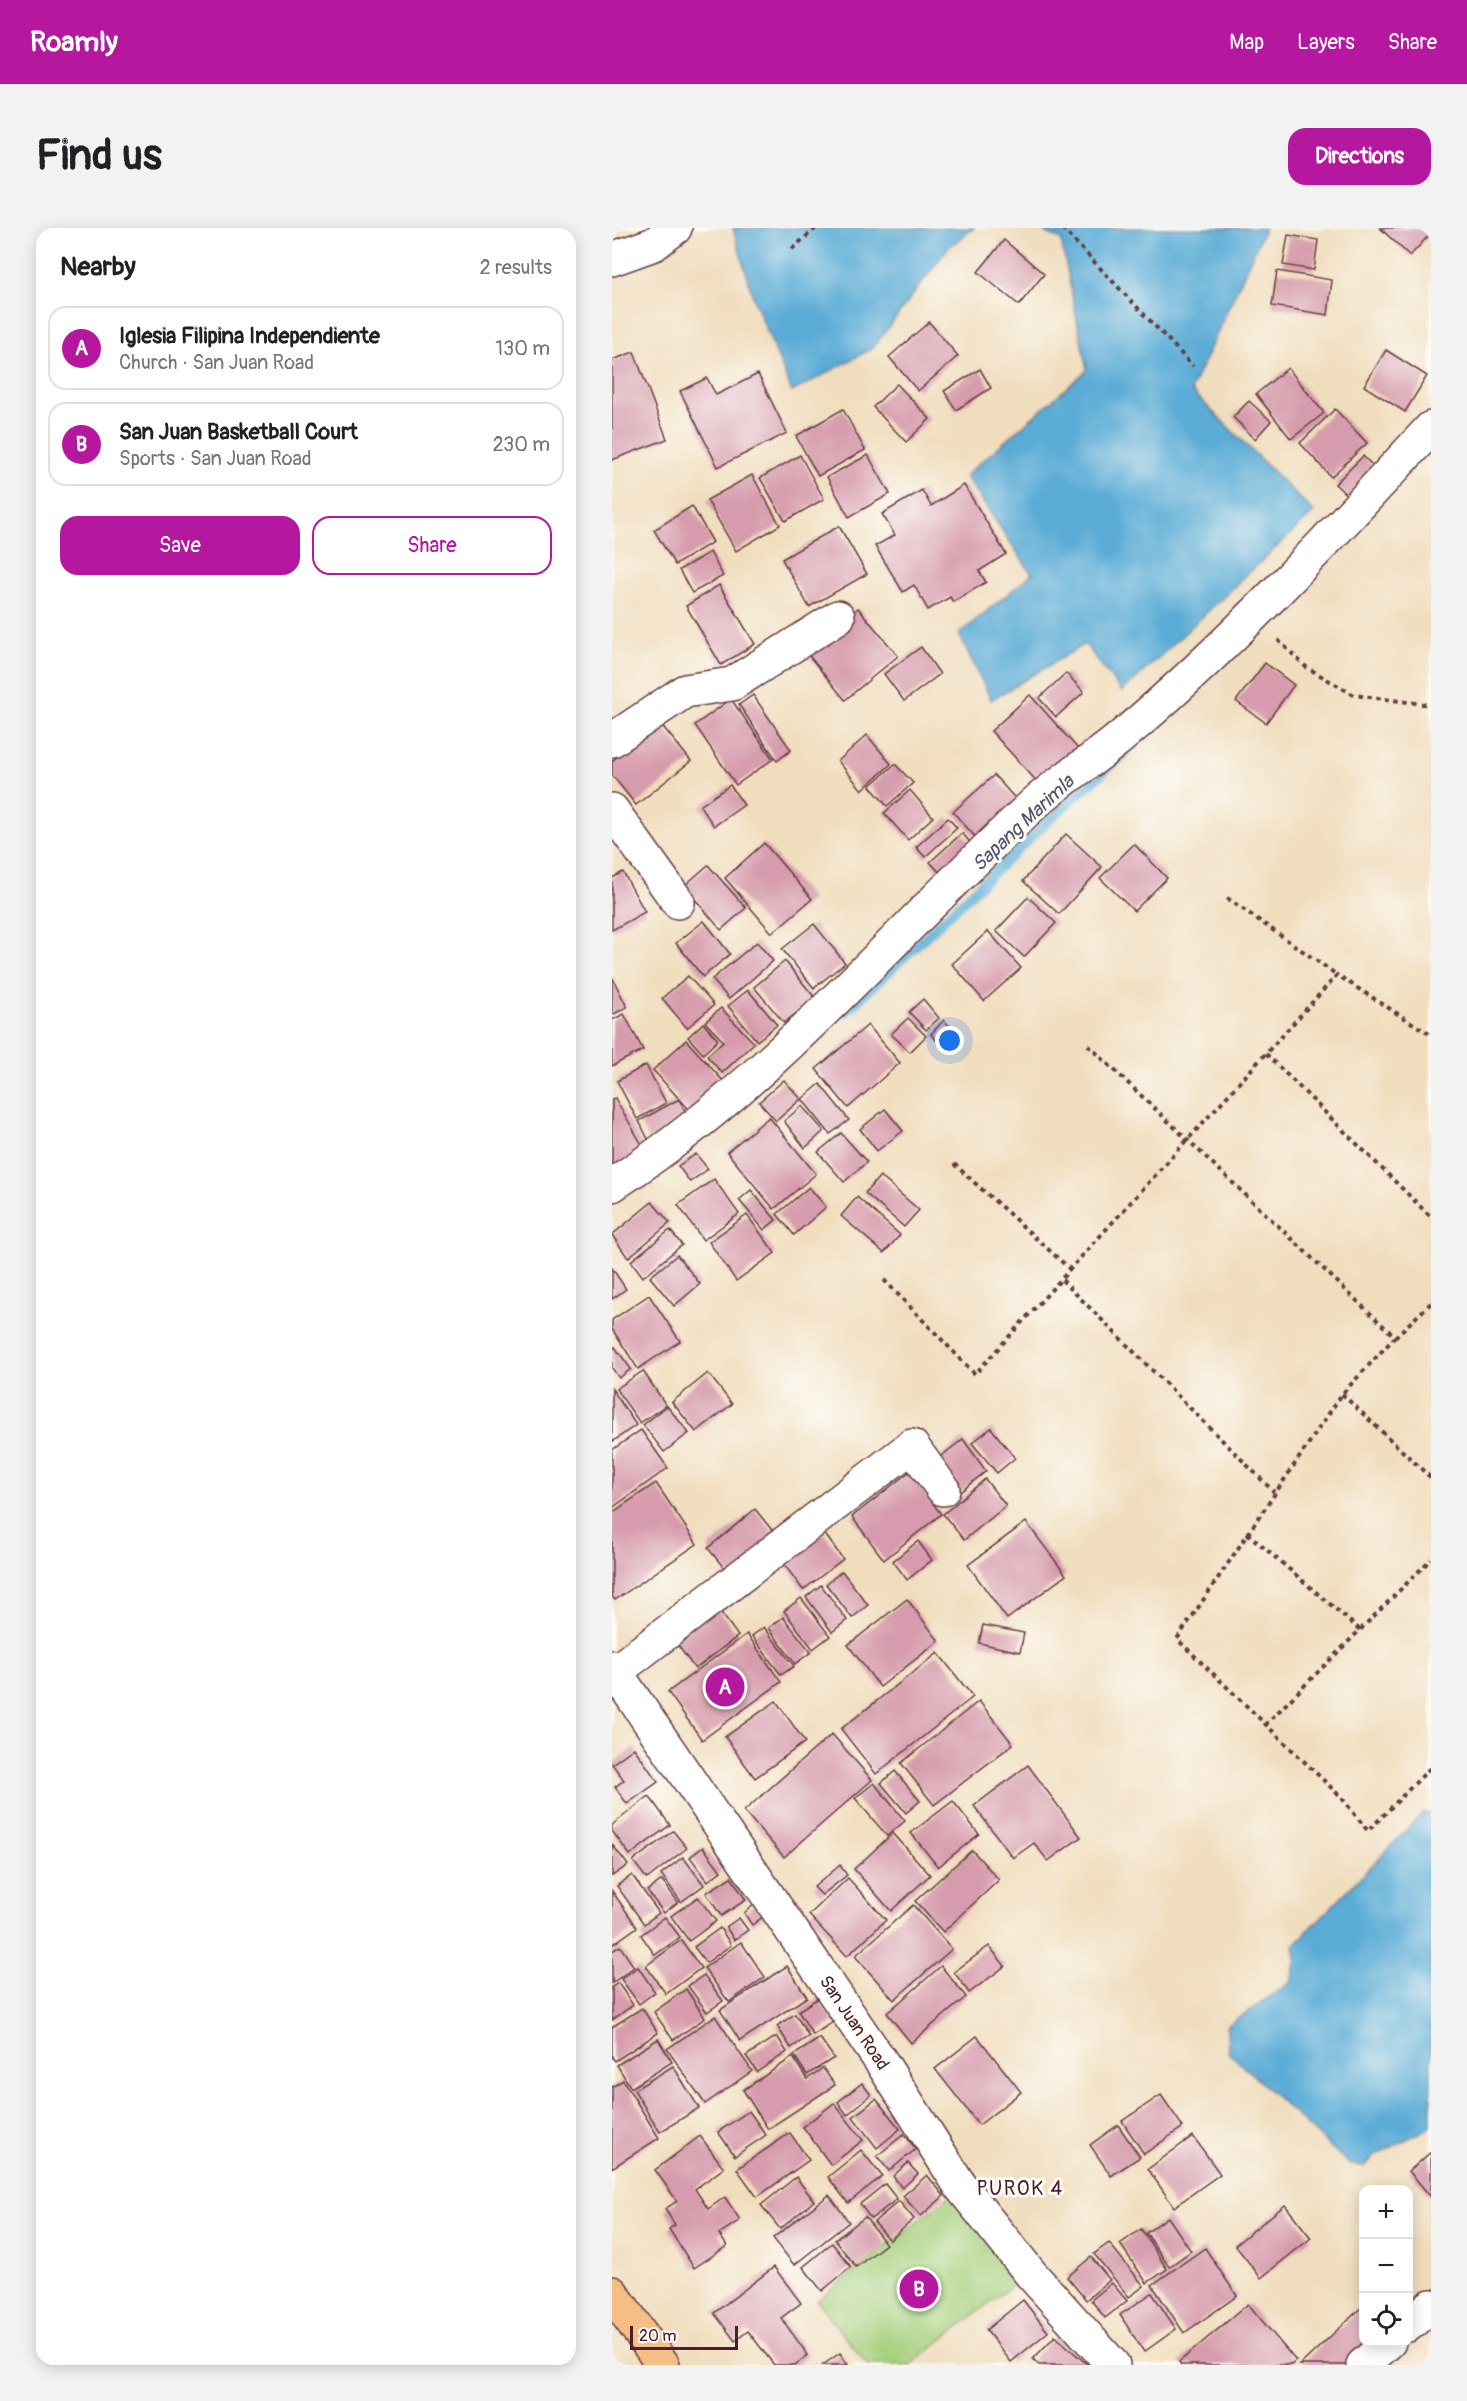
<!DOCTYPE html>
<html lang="en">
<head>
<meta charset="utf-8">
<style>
  :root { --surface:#fff; --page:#f2f2f2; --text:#202124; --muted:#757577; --line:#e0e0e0; --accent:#b5179e }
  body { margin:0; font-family:Pangolin,sans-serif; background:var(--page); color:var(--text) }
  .controls { position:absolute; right:18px; bottom:18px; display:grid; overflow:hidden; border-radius:12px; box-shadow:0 3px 15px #0003 }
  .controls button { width:54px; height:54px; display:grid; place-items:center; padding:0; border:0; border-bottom:2px solid var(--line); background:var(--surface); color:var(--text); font:30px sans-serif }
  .scale { position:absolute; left:18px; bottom:15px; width:108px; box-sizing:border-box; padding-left:6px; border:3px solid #4a1f2b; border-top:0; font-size:16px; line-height:21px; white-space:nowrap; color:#4a1f2b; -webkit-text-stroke:4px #fdfcf7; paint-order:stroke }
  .you { position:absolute; left:338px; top:813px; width:21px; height:21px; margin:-15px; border:4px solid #fff; border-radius:50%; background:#1a73e8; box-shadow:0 0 0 9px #1a73e833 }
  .badge { display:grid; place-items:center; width:39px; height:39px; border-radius:50%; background:var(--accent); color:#fff; font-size:20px; font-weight:700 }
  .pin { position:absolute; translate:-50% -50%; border:3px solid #fff; box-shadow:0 2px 6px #0006 }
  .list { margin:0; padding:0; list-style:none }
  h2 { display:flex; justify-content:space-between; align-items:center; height:78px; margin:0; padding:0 24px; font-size:26px }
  h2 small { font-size:20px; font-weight:400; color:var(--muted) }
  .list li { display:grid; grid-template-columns:39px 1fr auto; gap:18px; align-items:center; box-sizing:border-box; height:84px; margin:0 12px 12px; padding:0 12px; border:2px solid var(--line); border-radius:18px }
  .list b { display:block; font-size:22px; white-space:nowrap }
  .list p { margin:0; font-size:20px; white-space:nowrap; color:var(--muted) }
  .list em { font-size:20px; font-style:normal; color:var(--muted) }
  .actions { display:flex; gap:12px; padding:18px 24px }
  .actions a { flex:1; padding:14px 0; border:2px solid var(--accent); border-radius:18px; text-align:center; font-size:21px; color:var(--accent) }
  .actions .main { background:var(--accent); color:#fff }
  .icon { flex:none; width:33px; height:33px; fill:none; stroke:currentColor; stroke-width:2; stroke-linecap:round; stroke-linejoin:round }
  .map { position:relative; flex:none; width:819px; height:2137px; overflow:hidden; border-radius:18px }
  header { display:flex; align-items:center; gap:36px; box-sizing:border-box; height:84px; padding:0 30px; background:var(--accent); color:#fff }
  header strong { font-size:28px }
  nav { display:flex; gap:33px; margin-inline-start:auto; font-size:21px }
  .intro { display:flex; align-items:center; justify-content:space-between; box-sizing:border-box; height:144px; padding:0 36px }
  h1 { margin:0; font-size:42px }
  .button { padding:15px 27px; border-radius:18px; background:var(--accent); color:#fff; font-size:21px; font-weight:700 }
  main { display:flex; gap:36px; padding:0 36px }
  aside { flex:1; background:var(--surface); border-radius:18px; box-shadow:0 3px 15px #0003 }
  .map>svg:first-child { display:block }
  .green { fill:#a4cf7c; stroke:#777754; stroke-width:1.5 }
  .water { fill:#5aabd5; stroke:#526580; stroke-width:1.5 }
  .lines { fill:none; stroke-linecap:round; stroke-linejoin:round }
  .stream { stroke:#5aabd5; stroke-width:10 }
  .building { fill:#d69bac }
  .minor-casing { stroke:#633c41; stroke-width:36 }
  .major-casing { stroke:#633c41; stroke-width:36 }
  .path { stroke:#633c41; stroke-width:4; stroke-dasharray:4.5 4.5; stroke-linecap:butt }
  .minor { stroke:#fff; stroke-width:33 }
  .major { stroke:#f6be87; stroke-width:33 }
  .labels { text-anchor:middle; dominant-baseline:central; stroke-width:6; stroke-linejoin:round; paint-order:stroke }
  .street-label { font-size:18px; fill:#4a1f2b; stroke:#fdfcf7 }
  .water-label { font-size:20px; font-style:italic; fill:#50576f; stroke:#fdfcf7 }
  .neighbourhood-label { font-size:20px; letter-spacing:1.5px; fill:#4a1f2b; stroke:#fdfcf7 }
</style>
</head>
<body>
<header>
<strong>Roamly</strong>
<nav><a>Map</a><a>Layers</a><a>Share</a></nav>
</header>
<div class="intro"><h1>Find us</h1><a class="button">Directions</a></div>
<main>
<aside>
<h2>Nearby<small>2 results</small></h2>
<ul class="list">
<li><span class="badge">A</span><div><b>Iglesia Filipina Independiente</b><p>Church · San Juan Road</p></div><em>130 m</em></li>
<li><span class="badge">B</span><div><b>San Juan Basketball Court</b><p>Sports · San Juan Road</p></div><em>230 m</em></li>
</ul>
<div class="actions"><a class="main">Save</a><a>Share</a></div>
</aside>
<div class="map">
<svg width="819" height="2137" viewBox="0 0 819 2137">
  <rect width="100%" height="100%" fill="#fdfcf7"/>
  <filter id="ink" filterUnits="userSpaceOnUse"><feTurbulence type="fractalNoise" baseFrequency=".0167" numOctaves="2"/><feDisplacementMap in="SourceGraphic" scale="12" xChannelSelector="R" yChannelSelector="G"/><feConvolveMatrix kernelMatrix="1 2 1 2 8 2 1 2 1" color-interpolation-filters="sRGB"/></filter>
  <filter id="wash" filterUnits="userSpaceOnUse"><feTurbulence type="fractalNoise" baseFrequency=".008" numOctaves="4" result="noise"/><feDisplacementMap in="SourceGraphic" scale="24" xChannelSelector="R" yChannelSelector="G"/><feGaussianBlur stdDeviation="1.35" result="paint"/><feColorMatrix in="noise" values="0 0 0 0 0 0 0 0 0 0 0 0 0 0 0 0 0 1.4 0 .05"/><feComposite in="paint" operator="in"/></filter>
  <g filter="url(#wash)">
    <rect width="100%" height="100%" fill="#f0ddbd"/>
    <path class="green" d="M343,1964L410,2049L298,2137H255L205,2073Z"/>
    <g class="water">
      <path d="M121,0H362L336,20L261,120L180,164L141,69Z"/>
      <path d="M425,0H653L579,162L702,284L510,464L473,416L379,472L347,406L420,346L353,248L475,142L449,12Z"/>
      <path d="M811,1585L819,1586V1899L765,1926L753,1938L738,1937L616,1824L615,1798L679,1754L684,1731L682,1717Z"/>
    </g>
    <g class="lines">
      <path class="stream" d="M234,784L437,592L511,527"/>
    </g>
    <g id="blocks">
      <g class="building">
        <path d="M768,0H815L819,5L798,28Z"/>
        <path d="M676,7L706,12L702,42L671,37Z"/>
        <path d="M392,12L432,46L407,77L366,44Z"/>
        <path d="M665,43L720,52L716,87L660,78Z"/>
        <path d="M317,94L346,128L306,163L277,129Z"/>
        <path d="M774,122L815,148L793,184L752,158Z"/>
        <path d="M22,124L55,211L0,232V132Z"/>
        <path d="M676,140L712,185L679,211L644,166Z"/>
        <path d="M368,141L379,160L344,182L332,163Z"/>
        <path d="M146,146L175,205L106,239L68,163L95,150L104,167Z"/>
        <path d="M285,156L318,191L294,214L261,179Z"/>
        <path d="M637,173L659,193L643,211L621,189Z"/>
        <path d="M231,181L253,222L206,248L184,208Z"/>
        <path d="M723,181L755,215L719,249L688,215Z"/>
        <path d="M188,227L212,271L173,293L148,250Z"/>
        <path d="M256,227L278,266L237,289L215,249Z"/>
        <path d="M751,228L766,243L739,271L723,256Z"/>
        <path d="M140,247L168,297L124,323L95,272Z"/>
        <path d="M352,257L394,326L367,343L374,354L341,374L338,369L316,382L302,357L291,364L263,318L283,307L270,286L310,262L319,278Z"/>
        <path d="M80,278L101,314L63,337L42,302Z"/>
        <path d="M227,298L255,346L197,379L170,331Z"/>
        <path d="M98,324L111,348L80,365L67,342Z"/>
        <path d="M107,357L143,416L109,437L74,378Z"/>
        <path d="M246,380L286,428L233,472L194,424Z"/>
        <path d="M309,419L328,446L292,473L272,446Z"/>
        <path d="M653,435L682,457L654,495L624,473Z"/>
        <path d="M454,445L472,464L444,489L427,470Z"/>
        <path d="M141,467L179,522L165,533L127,477Z"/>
        <path d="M418,467L467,522L429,558L379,503Z"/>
        <path d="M119,471L161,531L124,557L83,497Z"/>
        <path d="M48,495L79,533L24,577L0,547V533Z"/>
        <path d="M255,507L279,536L250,562L226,533Z"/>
        <path d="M283,536L301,555L275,578L258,558Z"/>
        <path d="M382,547L409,577L368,614L341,584Z"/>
        <path d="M118,557L132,577L102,598L88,578Z"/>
        <path d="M298,562L321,589L296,612L272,585Z"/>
        <path d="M336,590L345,600L313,629L304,619Z"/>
        <path d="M350,605L363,620L331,648L318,634Z"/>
        <path d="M454,606L490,639L447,686L411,653Z"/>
        <path d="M152,615L200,671L160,705L113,650Z"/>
        <path d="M522,616L555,650L522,683L488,650Z"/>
        <path d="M96,637L134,680L109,702L72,658Z"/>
        <path d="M11,644L33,684L0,702V650Z"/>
        <path d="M416,669L444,695L412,729L384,703Z"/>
        <path d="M92,693L118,726L91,749L64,715Z"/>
        <path d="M202,696L233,735L202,760L170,721Z"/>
        <path d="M376,703L409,740L372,773L340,736Z"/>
        <path d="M145,714L161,733L117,771L100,751Z"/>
        <path d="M173,733L203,770L172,795L142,759Z"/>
        <path d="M76,748L102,777L75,800L50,770Z"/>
        <path d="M0,749L15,779L0,787Z"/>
        <path d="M136,762L165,797L145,813L116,778Z"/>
        <path d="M311,771L327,790L314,802L297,784Z"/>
        <path d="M109,780L142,815L110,845L95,828L111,813L93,794Z"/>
        <path d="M12,786L31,822L0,838V792Z"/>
        <path d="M296,790L314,808L298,824L279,806Z"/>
        <path d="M332,792L346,807L332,821L319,806Z"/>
        <path d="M91,795L106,812L91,826L76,809Z"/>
        <path d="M256,797L288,835L236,880L204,841Z"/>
        <path d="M74,812L114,856L81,886L41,842Z"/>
        <path d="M34,837L54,875L25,891L5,853Z"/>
        <path d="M172,852L189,871L164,893L147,874Z"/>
        <path d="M208,856L237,892L218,906L190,871Z"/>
        <path d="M3,870L33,922L0,941V871Z"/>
        <path d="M67,871L77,891L37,913L27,893Z"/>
        <path d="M190,878L212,903L193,920L172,893Z"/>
        <path d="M273,881L291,903L265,923L248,901Z"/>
        <path d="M157,889L204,946L162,981L115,924Z"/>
        <path d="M229,905L255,934L232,954L206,924Z"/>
        <path d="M84,926L96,941L78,954L66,938Z"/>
        <path d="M268,948L307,982L292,999L253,965Z"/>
        <path d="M102,951L127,986L91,1012L66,977Z"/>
        <path d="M197,959L214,979L182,1007L165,986Z"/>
        <path d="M139,962L164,992L152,1002L127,972Z"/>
        <path d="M245,969L288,1007L272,1025L229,988Z"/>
        <path d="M40,974L58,995L16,1030L0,1007Z"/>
        <path d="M135,987L163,1025L124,1053L97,1014Z"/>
        <path d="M58,1002L70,1017L31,1049L19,1033Z"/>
        <path d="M65,1027L88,1056L62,1078L38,1049Z"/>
        <path d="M0,1040L14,1061L0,1071Z"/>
        <path d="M37,1067L68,1113L26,1141L0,1101V1092Z"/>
        <path d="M3,1119L19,1141L7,1150L0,1140V1122Z"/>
        <path d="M31,1143L54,1177L28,1195L4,1161Z"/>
        <path d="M96,1145L120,1176L84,1204L60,1174Z"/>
        <path d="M0,1161L24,1197L0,1214Z"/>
        <path d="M55,1178L77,1205L52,1224L31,1197Z"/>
        <path d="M379,1200L403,1230L385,1245L360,1215Z"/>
        <path d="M29,1202L56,1240L0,1280V1222Z"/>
        <path d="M351,1211L374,1243L347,1265L323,1233Z"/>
        <path d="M297,1244L329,1286L272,1332L240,1289Z"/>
        <path d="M373,1251L394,1278L352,1312L331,1286Z"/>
        <path d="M44,1255L85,1316L3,1372L0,1368V1285Z"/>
        <path d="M143,1281L168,1312L121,1351L96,1320Z"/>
        <path d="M414,1294L454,1347L395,1391L356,1337Z"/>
        <path d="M212,1305L231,1331L191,1362L172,1336Z"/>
        <path d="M306,1313L320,1332L295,1352L281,1333Z"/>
        <path d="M230,1343L256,1377L240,1390L214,1356Z"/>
        <path d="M209,1357L235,1392L220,1404L194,1369Z"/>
        <path d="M189,1370L218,1408L201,1421L172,1383Z"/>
        <path d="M295,1371L327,1413L268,1459L236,1417Z"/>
        <path d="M105,1379L126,1408L83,1441L62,1412Z"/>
        <path d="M171,1389L199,1424L183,1436L157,1400Z"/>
        <path d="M371,1397L412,1405L408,1424L367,1415Z"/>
        <path d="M152,1399L182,1438L169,1447L140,1408Z"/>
        <path d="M135,1406L169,1454L90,1512L56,1464Z"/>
        <path d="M326,1425L361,1469L264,1546L229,1501Z"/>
        <path d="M164,1473L193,1514L143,1550L113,1509Z"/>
        <path d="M367,1473L401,1516L322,1577L289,1535Z"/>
        <path d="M220,1506L260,1552L172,1629L132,1583Z"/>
        <path d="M22,1520L46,1554L15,1576L3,1559L12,1552L0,1536Z"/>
        <path d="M416,1537L469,1609L436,1633L422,1615L401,1630L362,1578Z"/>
        <path d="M283,1543L308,1573L294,1585L269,1555Z"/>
        <path d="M262,1555L293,1593L275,1608L243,1570Z"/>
        <path d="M37,1568L58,1597L18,1627L0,1603V1597Z"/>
        <path d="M341,1573L367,1606L326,1639L299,1605Z"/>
        <path d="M61,1603L75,1620L35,1651L21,1633Z"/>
        <path d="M281,1605L318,1647L279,1683L242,1641Z"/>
        <path d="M0,1616L16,1637L0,1648Z"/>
        <path d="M91,1619L109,1643L96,1653L78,1629Z"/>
        <path d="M360,1622L387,1652L331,1704L303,1673Z"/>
        <path d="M71,1629L92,1657L69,1674L49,1646Z"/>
        <path d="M228,1637L235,1647L210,1667L202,1659Z"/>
        <path d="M20,1647L47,1685L32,1696L5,1658Z"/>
        <path d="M119,1649L134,1672L109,1688L94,1665Z"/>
        <path d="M236,1650L274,1692L235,1728L197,1687Z"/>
        <path d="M50,1652L66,1674L52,1685L35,1663Z"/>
        <path d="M0,1663L25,1699L0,1717Z"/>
        <path d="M86,1669L104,1693L77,1713L59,1688Z"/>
        <path d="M143,1676L152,1688L140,1697L132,1685Z"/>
        <path d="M301,1677L340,1721L282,1772L243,1728Z"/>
        <path d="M53,1689L68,1709L43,1727L29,1707Z"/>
        <path d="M127,1690L136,1702L122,1712L114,1699Z"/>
        <path d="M108,1700L119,1717L94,1735L82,1719Z"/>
        <path d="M69,1712L89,1740L54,1766L34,1738Z"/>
        <path d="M129,1714L153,1749L117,1774L92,1740Z"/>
        <path d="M8,1718L22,1739L0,1755V1723Z"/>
        <path d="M377,1718L393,1738L357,1765L342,1744Z"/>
        <path d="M175,1738L195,1769L128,1813L108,1782Z"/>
        <path d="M329,1738L354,1769L299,1815L275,1785Z"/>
        <path d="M26,1739L43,1764L27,1776L9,1751Z"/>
        <path d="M92,1747L111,1773L95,1784L76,1758Z"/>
        <path d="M6,1755L21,1777L0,1792V1759Z"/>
        <path d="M74,1761L93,1790L61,1812L42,1784Z"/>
        <path d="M206,1770L221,1794L201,1807L186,1783Z"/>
        <path d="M30,1780L46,1805L3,1833L0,1829V1799Z"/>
        <path d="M183,1786L197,1808L179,1820L165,1798Z"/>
        <path d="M103,1788L140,1843L93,1876L55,1821Z"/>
        <path d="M165,1808L175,1824L145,1844L134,1828Z"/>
        <path d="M365,1808L409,1864L367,1897L323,1841Z"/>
        <path d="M208,1810L222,1830L195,1847L182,1827Z"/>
        <path d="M46,1811L60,1834L19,1860L5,1837Z"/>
        <path d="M181,1829L195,1851L211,1840L223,1857L156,1901L131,1862Z"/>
        <path d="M61,1838L87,1880L48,1904L22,1862Z"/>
        <path d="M11,1852L47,1910L0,1940V1859Z"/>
        <path d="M250,1855L259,1867L235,1887L226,1874Z"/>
        <path d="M549,1867L571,1899L532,1926L510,1893Z"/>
        <path d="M264,1871L288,1901L265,1920L241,1889Z"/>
        <path d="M222,1875L251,1912L219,1937L191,1899Z"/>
        <path d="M137,1883L154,1907L123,1928L106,1904Z"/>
        <path d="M506,1897L528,1929L499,1948L478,1917Z"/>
        <path d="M178,1905L197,1932L145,1969L125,1941Z"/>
        <path d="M292,1906L304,1921L277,1943L265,1928Z"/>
        <path d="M88,1908L112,1940L83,1961L96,1981L113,1969L128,1992L107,2006L115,2018L82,2040L57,2001L63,1997L53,1981L65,1973L43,1942Z"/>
        <path d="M581,1908L608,1946L562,1979L536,1941Z"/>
        <path d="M249,1922L270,1948L236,1975L216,1949Z"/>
        <path d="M819,1924V1969L797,1943Z"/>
        <path d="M296,1935L306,1946L290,1960L281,1948Z"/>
        <path d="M315,1947L332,1968L309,1988L291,1968Z"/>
        <path d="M184,1949L202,1973L168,2001L149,1977Z"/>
        <path d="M273,1956L285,1971L259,1991L248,1976Z"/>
        <path d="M217,1967L237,1994L182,2037L161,2010Z"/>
        <path d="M287,1973L302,1991L278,2012L262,1994Z"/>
        <path d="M673,1977L699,2010L649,2050L623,2017Z"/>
        <path d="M253,1989L274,2016L244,2039L223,2012Z"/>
        <path d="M556,1989L579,2023L557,2039L534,2005Z"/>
        <path d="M529,2001L555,2041L535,2055L508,2016Z"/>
        <path d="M220,2015L239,2039L210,2063L191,2039Z"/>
        <path d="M497,2015L532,2058L517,2069L482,2026Z"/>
        <path d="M593,2020L625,2068L572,2105L540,2057Z"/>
        <path d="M479,2029L498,2052L474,2072L455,2049Z"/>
        <path d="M162,2039L189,2075L169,2090L196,2127L183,2137H162L136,2103L123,2113L102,2085Z"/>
        <path d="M500,2055L515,2073L493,2090L479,2072Z"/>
        <path d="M540,2065L564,2101L532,2124L508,2087Z"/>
        <path d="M411,2072L436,2104L399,2134L374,2102Z"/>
        <path d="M636,2076L684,2133L679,2137H569L567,2134Z"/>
        <path d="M752,2077V2114H759L735,2137H688Z"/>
        <path d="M443,2108L476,2137H427L421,2131Z"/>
        <path d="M228,2125L236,2137H211Z"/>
      </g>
    </g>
  </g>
  <g filter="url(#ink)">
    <use href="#blocks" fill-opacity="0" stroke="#633c41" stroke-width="1.5"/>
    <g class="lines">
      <defs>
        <g id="minor">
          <path d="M0,31L42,16L63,0"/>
          <path d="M0,512L73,463L120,456L226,389"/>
          <path d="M0,582L66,674"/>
          <path d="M0,957C162,853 284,703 424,574C451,550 482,532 509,509C621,415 720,307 819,200"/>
          <path d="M0,1439L270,1835L349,1959L419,2046L501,2137"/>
          <path d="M3,1444L300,1218L331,1261"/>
          <path d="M796,2097L819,2078"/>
          <path d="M751,2137L777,2114"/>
        </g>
        <path id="major" d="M0,2065L51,2137"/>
      </defs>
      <use href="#minor" class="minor-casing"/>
      <use href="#major" class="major-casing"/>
      <g class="path">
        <path d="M450,0L581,138"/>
        <path d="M180,21L204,0"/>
        <path d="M666,412L694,439L742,467L819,477"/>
        <path d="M615,670L725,747"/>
        <path d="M476,817L783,1109L730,1166L565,1411L729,1569L756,1603L819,1539"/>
        <path d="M654,826L819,989"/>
        <path d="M342,936L459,1042"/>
        <path d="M272,1052L363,1146L725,747L819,807"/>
        <path d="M450,1052L662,1264"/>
        <path d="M783,1109L819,1075"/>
        <path d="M730,1166L819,1250"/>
        <path d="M635,1305L748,1402"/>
        <path d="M653,1497L819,1331"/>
      </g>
      <use href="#minor" class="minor"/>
      <use href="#major" class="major"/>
    </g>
  </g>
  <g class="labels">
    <g class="street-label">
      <text transform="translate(242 1795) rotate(56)">San Juan Road</text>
    </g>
    <g class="water-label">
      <text transform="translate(411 595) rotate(-43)">Sapang Marimla</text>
    </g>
    <g class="neighbourhood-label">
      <text x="408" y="1960">PUROK 4</text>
    </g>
  </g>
</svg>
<div class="controls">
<button>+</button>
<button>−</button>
<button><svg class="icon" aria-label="locate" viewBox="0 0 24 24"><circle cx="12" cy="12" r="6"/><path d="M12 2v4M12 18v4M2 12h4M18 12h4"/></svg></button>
</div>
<div class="scale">20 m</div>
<div class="you"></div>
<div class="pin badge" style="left:113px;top:1459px">A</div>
<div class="pin badge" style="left:307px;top:2061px">B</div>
</div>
</main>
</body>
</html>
